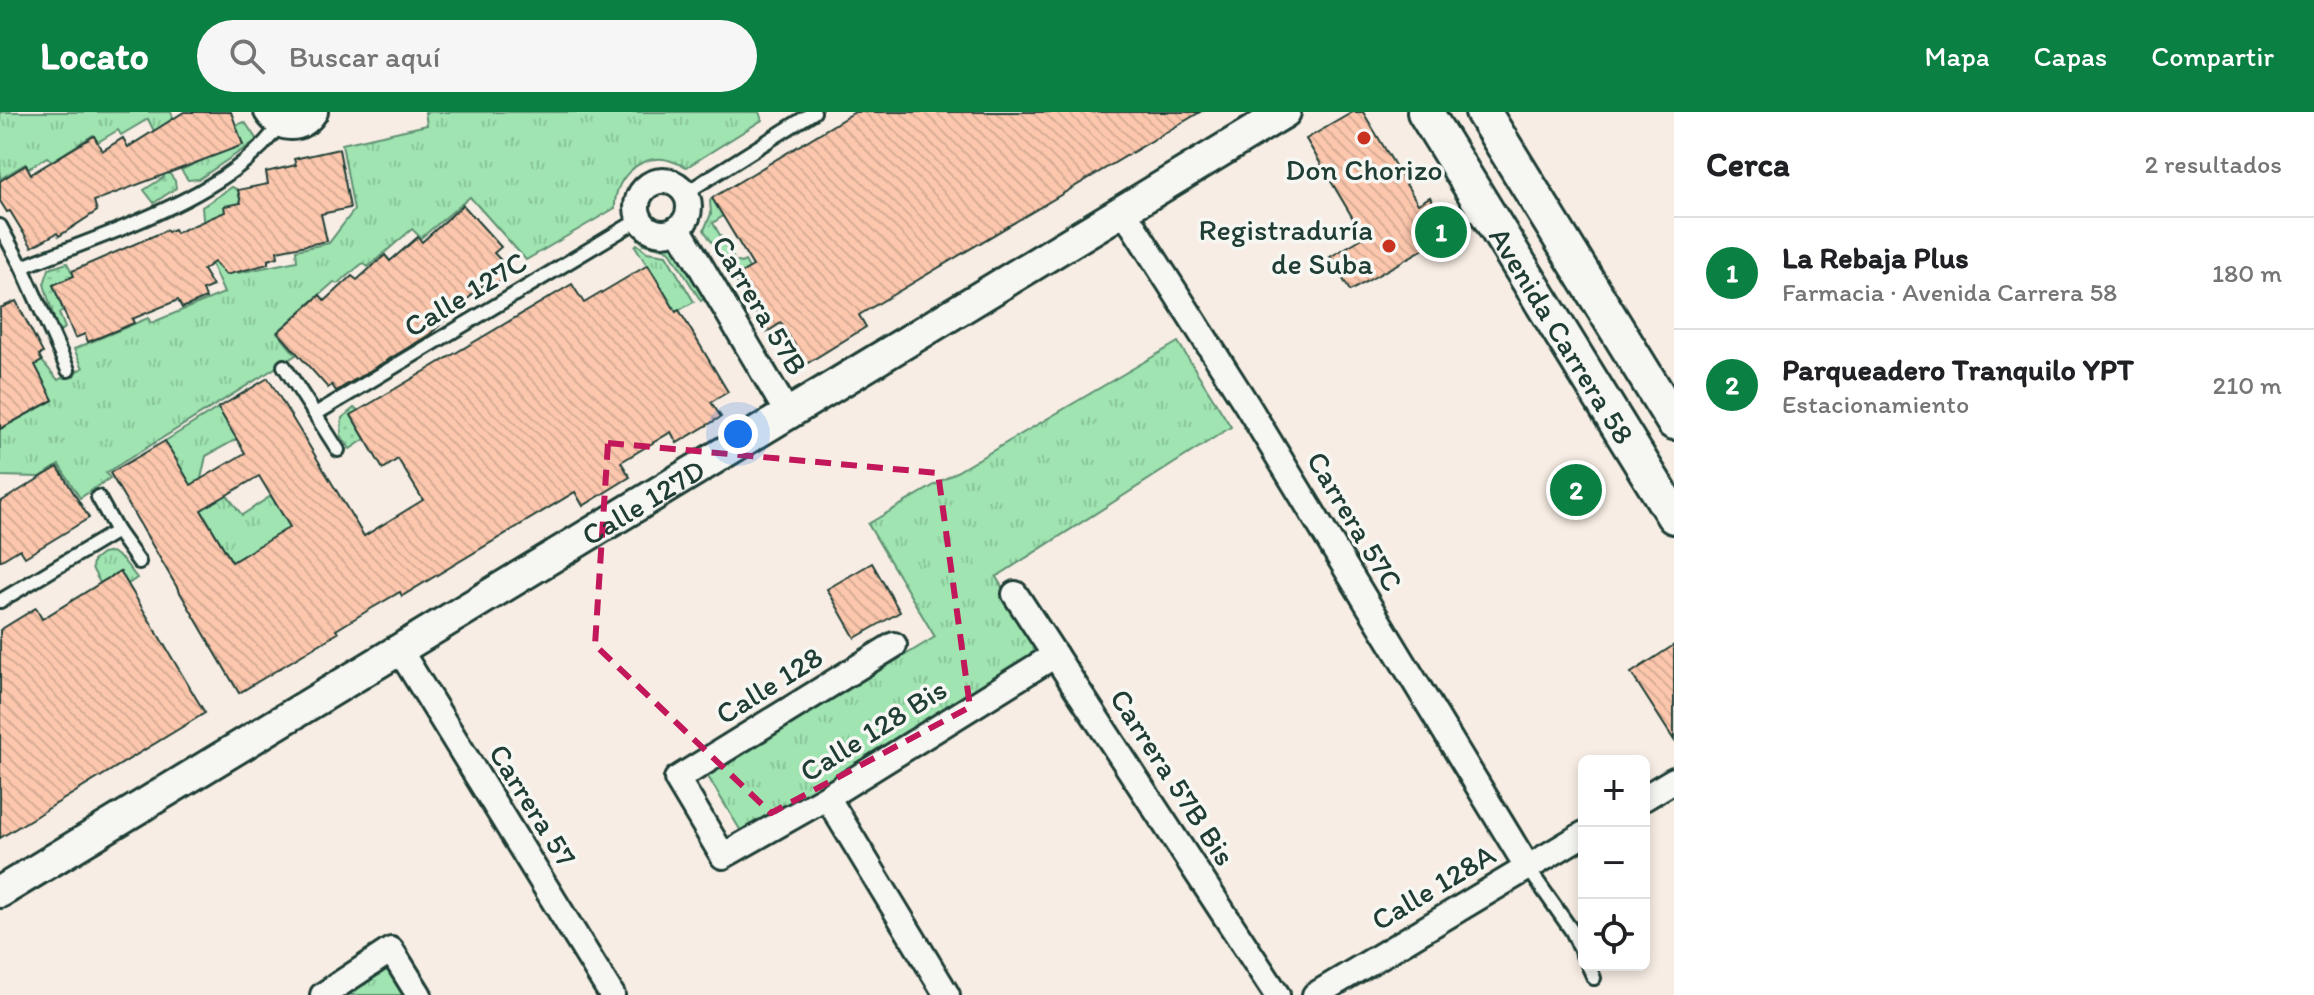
<!DOCTYPE html>
<html lang="es">
<head>
<meta charset="utf-8">
<style>
  :root { --surface:#fff; --page:#f6f6f6; --text:#202124; --muted:#757577; --line:#e0e0e0; --accent:#0b8043 }
  body { margin:0; font-family:Itim,sans-serif; background:var(--page); color:var(--text) }
  .controls { position:absolute; right:24px; bottom:24px; display:grid; overflow:hidden; border-radius:12px; box-shadow:0 4px 12px #0003 }
  .controls button { width:72px; height:72px; display:grid; place-items:center; padding:0; border:0; border-bottom:2px solid var(--line); background:var(--surface); color:var(--text); font:40px sans-serif }
  .you { position:absolute; left:738px; top:322px; width:28px; height:28px; margin:-20px; border:6px solid #fff; border-radius:50%; background:#1a73e8; box-shadow:0 0 0 12px #1a73e833 }
  .badge { display:grid; place-items:center; width:52px; height:52px; border-radius:50%; background:var(--accent); color:#fff; font-size:26px; font-weight:700 }
  .pin { position:absolute; translate:-50% -50%; border:4px solid #fff; box-shadow:0 2px 8px #0006 }
  .list { margin:0; padding:0; list-style:none }
  h2 { display:flex; justify-content:space-between; align-items:center; height:104px; margin:0; padding:0 32px; font-size:34px }
  h2 small { font-size:26px; font-weight:400; color:var(--muted) }
  .list li { display:grid; grid-template-columns:52px 1fr auto; gap:24px; align-items:center; box-sizing:border-box; height:112px; padding:0 32px; border-top:2px solid var(--line) }
  .list b { display:block; font-size:30px; white-space:nowrap }
  .list p { margin:0; font-size:26px; white-space:nowrap; color:var(--muted) }
  .list em { font-size:26px; font-style:normal; color:var(--muted) }
  .icon { flex:none; width:44px; height:44px; fill:none; stroke:currentColor; stroke-width:2; stroke-linecap:round; stroke-linejoin:round }
  .map { position:relative; flex:none; width:1674px; height:883px; overflow:hidden }
  header { display:flex; align-items:center; gap:48px; box-sizing:border-box; height:112px; padding:0 40px; background:var(--accent); color:#fff }
  header strong { font-size:38px }
  nav { display:flex; gap:44px; margin-inline-start:auto; font-size:28px }
  .search { width:560px; height:72px; background:var(--page); display:flex; align-items:center; gap:20px; box-sizing:border-box; padding:0 28px; border-radius:44px; color:var(--muted); font-size:30px }
  main { display:flex }
  aside { flex:1; background:var(--surface) }
  .map>svg:first-child { display:block }
  .grass { fill:url(#grass-tufts); stroke:#5f9072; stroke-width:2 }
  .garden { fill:url(#garden-dots); stroke:#5f9072; stroke-width:2 }
  .building { fill:url(#building-back-hatch); stroke:#1f3d34; stroke-width:2; fill-rule:evenodd }
  .lines { fill:none; stroke-linecap:round; stroke-linejoin:round }
  .service-casing { stroke:#1f3d34; stroke-width:18 }
  .minor-casing { stroke:#1f3d34; stroke-width:30 }
  .tertiary-casing { stroke:#1f3d34; stroke-width:36 }
  .secondary-casing { stroke:#1f3d34; stroke-width:40 }
  .service { stroke:#f6f6f2; stroke-width:12 }
  .minor { stroke:#f6f6f2; stroke-width:24 }
  .tertiary { stroke:#f6f6f2; stroke-width:30 }
  .secondary { stroke:#f6f6f2; stroke-width:34 }
  .marked { fill:none; stroke:#c2185b; stroke-width:6; stroke-dasharray:16 10; stroke-linejoin:round }
  .poi-dot { fill:#c8321e; stroke:#f6f6f2; stroke-width:3 }
  .labels { text-anchor:middle; dominant-baseline:central; stroke-width:7; stroke-linejoin:round; paint-order:stroke }
  .poi-label { font-size:30px; fill:#1f3d34; stroke:#f6f6f2 }
  .street-label { font-size:30px; fill:#1f3d34; stroke:#f6f6f2 }
</style>
</head>
<body>
<header>
<strong>Locato</strong>
<div class="search"><svg class="icon" aria-label="search" viewBox="0 0 24 24"><circle cx="10" cy="10" r="6"/><path d="M15 15l6 6"/></svg>Buscar aquí</div>
<nav><a>Mapa</a><a>Capas</a><a>Compartir</a></nav>
</header>
<main>
<div class="map">
<svg width="1674" height="883" viewBox="0 0 1674 883">
  <defs>
    <pattern id="grass-tufts" width="24" height="20" patternUnits="userSpaceOnUse" patternTransform="scale(2)"><rect width="24" height="20" fill="#9fe4b1"/><path d="M3 7l-1-3M5 7V3M7 7l1-3M15 17l-1-3M17 17v-4M19 17l1-3" fill="none" stroke="#88c499"/></pattern>
    <pattern id="garden-dots" width="8" height="8" patternUnits="userSpaceOnUse" patternTransform="scale(2)"><rect width="8" height="8" fill="#9fe4b1"/><path d="M2 2h.1M6 6h.1" fill="none" stroke="#88c499" stroke-width="1.8" stroke-linecap="round"/></pattern>
    <pattern id="building-back-hatch" width="6" height="6" patternUnits="userSpaceOnUse" patternTransform="scale(2)"><rect width="6" height="6" fill="#fcc7ad"/><path d="M-1 5l2 2M0 0l6 6M5-1l2 2" fill="none" stroke="#d8ac95"/></pattern>
  </defs>
  <rect width="100%" height="100%" fill="#f7ede4"/>
  <filter id="ink" filterUnits="userSpaceOnUse"><feTurbulence type="fractalNoise" baseFrequency=".0125" numOctaves="2"/><feDisplacementMap in="SourceGraphic" scale="16" xChannelSelector="R" yChannelSelector="G"/><feConvolveMatrix kernelMatrix="1 2 1 2 8 2 1 2 1" color-interpolation-filters="sRGB"/></filter>
  <g filter="url(#ink)">
    <g class="grass">
      <path d="M0,0H171L178,18L157,25L148,7L121,23L118,18L98,30L93,23L52,49L47,45L29,56L25,52L0,67Z"/>
      <path d="M425,0H759L762,8L687,55C679,52 671,48 663,47C636,45 614,69 615,96L526,148L470,85L421,126L412,117L368,155L363,151L337,172L334,170L277,220L296,243L106,361L110,366L80,386L59,353L40,365L0,364V314L2,316L53,288L35,253L42,249L58,268L83,256L74,237L148,206L151,211L224,181L206,140L202,95L232,75L238,78L241,91L238,161L297,149L296,138L329,131L354,98L342,32L427,13Z"/>
      <path d="M245,10L257,28L199,67L188,68L181,58L242,30L236,13Z"/>
      <path d="M712,86L723,104L713,111L735,149L741,151L745,149L749,156L734,165L704,118L711,102L710,89Z"/>
      <path d="M641,122L652,129L671,130L705,186L701,189L669,138L644,132L638,127Z"/>
      <path d="M637,132L647,140L666,143L694,190L676,200L635,134Z"/>
      <path d="M1178,230L1231,315L996,465L1042,540L742,721L707,663L935,525L868,412Z"/>
      <path d="M218,296L237,327L206,344L201,367L191,373L165,329Z"/>
      <path d="M227,383L242,403L271,384L299,429L232,450L201,398Z"/>
      <path d="M112,440L123,448L137,466L128,472L120,459L100,471L92,456L93,449L102,442Z"/>
      <path d="M386,855L403,883H341Z"/>
    </g>
    <g class="garden">
      <path d="M153,39L175,69L176,76L154,91L144,78L164,65L149,42Z"/>
      <path d="M67,151L74,164L53,173L63,198L59,201L65,216L58,220L44,172L49,157Z"/>
      <path d="M354,296L360,299L352,305L365,327L350,337L341,324L342,306Z"/>
    </g>
    <g class="building">
      <path d="M184,0H231L243,33L94,89L97,99L59,124L57,121L32,135L10,99L7,100L0,89V69L26,53L31,62L94,24L102,39L123,26L128,35Z"/>
      <path d="M855,0H1200L859,203L866,215L806,252L781,211L767,220L734,165L753,154L712,86Z"/>
      <path d="M1353,0H1363L1418,92L1430,85L1450,122L1350,179L1330,145L1364,125L1306,27Z"/>
      <path d="M339,37L350,96L321,102L327,129L277,139L278,145L268,148V152L226,163L214,150L203,158L213,174L203,178L206,186L182,196L178,188L132,207L134,211L88,230L85,222L75,226L53,173L74,164L72,159L167,118L168,120L174,117L176,121L225,100L224,94L241,91L238,78L268,72L266,60L296,53L294,47Z"/>
      <path d="M463,93L501,135L494,141L511,159L489,178L484,172L429,223L336,279L332,273L328,276L278,220L320,183L325,189L352,164L357,168L385,143L390,149L418,125L422,130Z"/>
      <path d="M648,153L676,200L679,198L728,280L711,290L721,305L677,331L671,320L621,350L630,365L583,394L575,380L402,484L400,480L367,499L336,518L338,521L239,581L110,361L165,329L191,373L245,341L218,296L268,266L364,424L423,388L398,347L383,357L351,303L572,172L584,191ZM259,364L290,415L232,450L201,398Z"/>
      <path d="M16,189L43,241L39,243L42,249L35,253L53,288L0,317V196Z"/>
      <path d="M58,355L89,406L25,445L20,437L0,449V390Z"/>
      <path d="M872,451L900,500L855,526L827,477Z"/>
      <path d="M120,459L205,601L0,726V518L36,496L42,507Z"/>
      <path d="M1674,533V628L1631,561Z"/>
    </g>
    <g class="lines">
      <defs>
        <g id="service">
          <path d="M687,83L695,75L814,0"/>
          <path d="M0,114L22,155L68,258"/>
          <path d="M22,155C101,123 230,85 279,13"/>
          <path d="M284,254L338,338"/>
          <path d="M317,301L640,107"/>
          <path d="M98,385L117,419L139,450"/>
          <path d="M0,489L117,419"/>
          <path d="M1528,756L1572,819L1584,845"/>
          <path d="M1588,853L1594,866"/>
        </g>
        <g id="minor">
          <path d="M267,0C280,20 302,20 315,0"/>
          <circle cx="663" cy="95" r="26"/>
          <path d="M1123,98L1247,293L1528,756"/>
          <path d="M678,116L788,302"/>
          <path d="M1015,482L1277,883"/>
          <path d="M894,533L677,667L723,744L827,685L1055,543"/>
          <path d="M399,537L612,883"/>
          <path d="M827,685L947,883"/>
          <path d="M1644,686L1674,668"/>
          <path d="M323,883L391,838L419,883"/>
          <path d="M1315,883L1584,722"/>
        </g>
        <g id="tertiary">
          <path id="s1" d="M0,780L1285,0"/>
        </g>
        <g id="secondary">
          <path id="s2" d="M1425,0L1674,404"/>
          <path d="M1483,0L1674,310"/>
        </g>
      </defs>
      <use href="#service" class="service-casing"/>
      <use href="#minor" class="minor-casing"/>
      <use href="#tertiary" class="tertiary-casing"/>
      <use href="#secondary" class="secondary-casing"/>
      <use href="#service" class="service"/>
      <use href="#minor" class="minor"/>
      <use href="#tertiary" class="tertiary"/>
      <use href="#secondary" class="secondary"/>
    </g>
  </g>
  <path class="marked" d="M608,331L938,361L970,595L771,701L595,533Z"/>
  <g class="poi-dot">
    <circle cx="1364" cy="26" r="8"/>
    <circle cx="1389" cy="134" r="8"/>
  </g>
  <g class="labels">
    <g class="poi-label">
      <text x="1364" y="57">Don Chorizo</text>
      <text x="1373" y="117" text-anchor="end">Registraduría<tspan x="1373" dy="34">de Suba</tspan></text>
    </g>
    <g class="street-label">
      <text transform="translate(465 182) rotate(-31)">Calle 127C</text>
      <text transform="translate(760 193) rotate(59)">Carrera 57B</text>
      <text stroke="none"><textPath href="#s2" startOffset="262">Avenida Carrera 58</textPath></text>
      <text stroke="none"><textPath href="#s1" startOffset="752">Calle 127D</textPath></text>
      <text transform="translate(1355 409) rotate(59)">Carrera 57C</text>
      <text transform="translate(769 573) rotate(-32)">Calle 128</text>
      <text transform="translate(873 618) rotate(-32)">Calle 128 Bis</text>
      <text transform="translate(1173 665) rotate(57)">Carrera 57B Bis</text>
      <text transform="translate(533 693) rotate(58)">Carrera 57</text>
      <text transform="translate(1433 775) rotate(-31)">Calle 128A</text>
    </g>
  </g>
</svg>
<div class="controls">
<button>+</button>
<button>−</button>
<button><svg class="icon" aria-label="locate" viewBox="0 0 24 24"><circle cx="12" cy="12" r="6"/><path d="M12 2v4M12 18v4M2 12h4M18 12h4"/></svg></button>
</div>
<div class="you"></div>
<div class="pin badge" style="left:1441px;top:120px">1</div>
<div class="pin badge" style="left:1576px;top:378px">2</div>
</div>
<aside>
<h2>Cerca<small>2 resultados</small></h2>
<ul class="list">
<li><span class="badge">1</span><div><b>La Rebaja Plus</b><p>Farmacia · Avenida Carrera 58</p></div><em>180 m</em></li>
<li><span class="badge">2</span><div><b>Parqueadero Tranquilo YPT</b><p>Estacionamiento</p></div><em>210 m</em></li>
</ul>
</aside>
</main>
</body>
</html>
